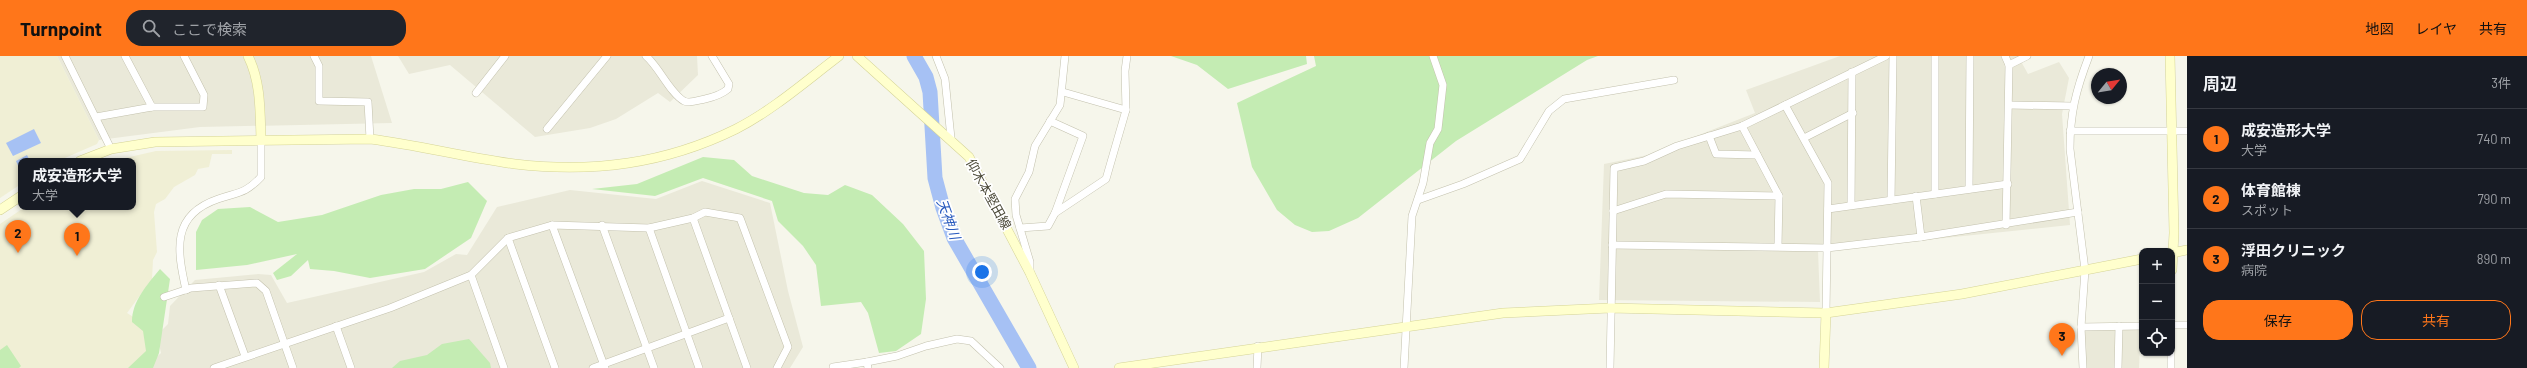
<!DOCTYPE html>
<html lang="ja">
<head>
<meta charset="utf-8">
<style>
  :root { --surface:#171b24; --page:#20242c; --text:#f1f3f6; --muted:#9ea1a6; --line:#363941; --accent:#ff761a }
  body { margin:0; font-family:Barlow,"Noto Sans JP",sans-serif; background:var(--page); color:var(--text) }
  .controls { position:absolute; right:12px; bottom:12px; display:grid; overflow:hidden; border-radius:8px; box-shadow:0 1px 3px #0004 }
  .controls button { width:36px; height:36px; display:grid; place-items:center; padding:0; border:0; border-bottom:1px solid var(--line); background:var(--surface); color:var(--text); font:20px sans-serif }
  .compass { position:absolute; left:2091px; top:12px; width:36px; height:36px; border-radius:50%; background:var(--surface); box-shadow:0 1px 3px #0004; rotate:60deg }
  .you { position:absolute; left:982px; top:216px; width:14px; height:14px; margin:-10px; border:3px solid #fff; border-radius:50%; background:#1a73e8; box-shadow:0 0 0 6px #1a73e833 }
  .badge { display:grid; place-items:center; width:26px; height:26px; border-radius:50%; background:var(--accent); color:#111; font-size:13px; font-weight:700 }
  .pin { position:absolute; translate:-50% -33px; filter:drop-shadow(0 1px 2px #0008) }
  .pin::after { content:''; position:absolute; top:21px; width:14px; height:12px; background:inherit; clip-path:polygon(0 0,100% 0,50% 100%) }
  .popup { position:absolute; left:18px; top:102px; width:118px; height:52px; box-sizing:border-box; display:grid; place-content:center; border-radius:8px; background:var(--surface); filter:drop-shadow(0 1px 3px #0005); font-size:13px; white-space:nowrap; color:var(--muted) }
  .popup b { font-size:15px; color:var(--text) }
  .popup::after { content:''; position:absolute; left:50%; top:100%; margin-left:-8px; border:8px solid transparent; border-top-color:var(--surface) }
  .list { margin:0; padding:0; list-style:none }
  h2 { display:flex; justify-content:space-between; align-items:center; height:52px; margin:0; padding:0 16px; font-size:17px }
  h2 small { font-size:13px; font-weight:400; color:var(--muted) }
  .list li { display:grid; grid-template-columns:26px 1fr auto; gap:12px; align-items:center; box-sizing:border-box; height:60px; padding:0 16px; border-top:1px solid var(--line) }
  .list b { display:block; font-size:15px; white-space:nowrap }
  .list p { margin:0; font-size:13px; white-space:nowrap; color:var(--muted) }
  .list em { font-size:13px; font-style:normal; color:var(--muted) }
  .actions { display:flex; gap:8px; padding:12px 16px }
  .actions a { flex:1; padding:9px 0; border:1px solid var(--accent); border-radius:16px; text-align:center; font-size:14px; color:var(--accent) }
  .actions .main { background:var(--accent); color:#111 }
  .icon { flex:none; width:22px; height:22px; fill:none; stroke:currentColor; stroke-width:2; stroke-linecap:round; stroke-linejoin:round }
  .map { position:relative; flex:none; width:2187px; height:312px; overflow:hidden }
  header { display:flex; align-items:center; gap:24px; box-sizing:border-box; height:56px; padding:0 20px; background:var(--accent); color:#111 }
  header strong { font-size:19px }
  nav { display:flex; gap:22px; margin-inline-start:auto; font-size:14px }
  .search { width:280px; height:36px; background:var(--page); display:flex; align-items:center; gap:10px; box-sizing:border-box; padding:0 14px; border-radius:16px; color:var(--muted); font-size:15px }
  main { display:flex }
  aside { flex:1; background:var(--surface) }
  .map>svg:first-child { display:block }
  .residential { fill:#eae9d9 }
  .education { fill:#f0efd5 }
  .green { fill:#c4ecb3 }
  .water { fill:#a6c1f4 }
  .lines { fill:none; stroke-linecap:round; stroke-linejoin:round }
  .river { stroke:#a6c1f4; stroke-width:15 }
  .street-casing { stroke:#c3c1ad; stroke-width:8 }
  .secondary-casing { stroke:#d5d497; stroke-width:10 }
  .street { stroke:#fff; stroke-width:7 }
  .secondary { stroke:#ffffcd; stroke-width:9 }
  .labels { text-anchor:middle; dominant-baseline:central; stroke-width:3.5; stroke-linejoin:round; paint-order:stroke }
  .street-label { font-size:13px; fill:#4b4938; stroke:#fff }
  .water-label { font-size:14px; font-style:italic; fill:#2a5bbe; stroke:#fff }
</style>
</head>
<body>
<header>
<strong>Turnpoint</strong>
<div class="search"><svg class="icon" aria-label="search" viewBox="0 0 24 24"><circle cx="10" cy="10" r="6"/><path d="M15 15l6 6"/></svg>ここで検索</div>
<nav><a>地図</a><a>レイヤ</a><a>共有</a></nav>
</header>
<main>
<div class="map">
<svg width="2187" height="312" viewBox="0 0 2187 312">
  <rect width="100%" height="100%" fill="#f6f6eb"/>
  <g class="residential">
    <path d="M57,0H371L392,67L200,71L99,84Z"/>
    <path d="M398,0H697L698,19L670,46L658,37L616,63L590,72L535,81L450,9L409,18Z"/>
    <path d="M1840,0H2018L2028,18L2059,6L2069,22L2062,58L2070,169L1818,195L1820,246L1599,244L1604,108L1648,99L1755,57L1746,34Z"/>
    <path d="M702,125L770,147L788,235L803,291L790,312H145L161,297L157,279L168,268L170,250L195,224L258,218L271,219L287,247L424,216L456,198L467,199L497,151L570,134L656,143Z"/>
    <path d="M2141,270L2139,312H2080L2081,271Z"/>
  </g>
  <g class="education">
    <path d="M0,0H57L99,84L97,88L58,105H21V128L0,142Z"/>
    <path d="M232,94V98H212L209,111L198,113L195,119L174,131L165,143L156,148L154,156L157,196L153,204L152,223L127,257L146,269L148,298L129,312H0V168L25,151H133V105H112L156,95Z"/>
  </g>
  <g class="green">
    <path d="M1171,0H1306L1307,8L1228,33L1197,9Z"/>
    <path d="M1314,0H1598L1587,4L1456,85L1358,162L1329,175L1312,176L1295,169L1277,154L1252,111L1237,47L1316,10Z"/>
    <path d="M703,101L734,104L752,120L804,137L828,139L845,129L872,139L903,168L924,195L926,243L921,278L896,295L879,297L868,257L861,246L821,250L816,209L803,190L778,165L772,145L703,122L655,140L592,133L637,128Z"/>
    <path d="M468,126L487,145L471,182L425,213L370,222L334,215L310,213L308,204L291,220L277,224L273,217L297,198L247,209L196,214V176L202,164L218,153L250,151L278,166L322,159L381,139L414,133H441Z"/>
    <path d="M160,213L170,223L159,297L153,312H104H128L146,295L143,275L132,266C132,245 147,229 160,213Z"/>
    <path d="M469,283L490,307L491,312H392L400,305L427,299L442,288Z"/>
    <path d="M7,289L21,310L19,312H0V294Z"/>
  </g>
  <g class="water">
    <path d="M34,73L41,87L13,100L6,87Z"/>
    <path d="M27,99L30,105H21L19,112L16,105Z"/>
  </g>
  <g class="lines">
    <path class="river" d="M914,0L926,21L930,36L935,122L943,152L954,182L1029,312"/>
    <defs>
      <g id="street">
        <path d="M65,0L111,93"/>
        <path d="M125,0L152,51"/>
        <path d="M314,0L319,10V45L368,46L370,83"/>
        <path d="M646,0C659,11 670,37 684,45C690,48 699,44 705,43C714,41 721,39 728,33L729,28L712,0"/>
        <path d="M936,0L945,23L951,82"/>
        <path d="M1935,0V138"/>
        <path d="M2005,0L2009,9L2006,169"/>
        <path d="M2009,9L2027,0"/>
        <path d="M476,37L505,0"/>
        <path d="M1785,49L1828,127L1826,257"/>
        <path d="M2009,49L2072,50"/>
        <path d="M1126,54L1125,15L1127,0"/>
        <path d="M96,61L152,51H203L204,39L184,0"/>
        <path d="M1050,65L1083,80L1055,157"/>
        <path d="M1742,70L1779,140L1778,190"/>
        <path d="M547,73L607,0"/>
        <path d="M2070,75H2187"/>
        <path d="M1709,80L1716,98L1757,99"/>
        <path d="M1804,82L1853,57"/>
        <path d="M1969,133L1970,0"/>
        <path d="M1916,140L1921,181"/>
        <path d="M1418,144L1463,128L1520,103L1549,55L1564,43L1674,24"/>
        <path d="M1891,144L1893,0"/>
        <path d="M1851,149L1852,16"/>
        <path d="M1828,153L2008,128"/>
        <path d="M1613,155L1666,138L1779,140"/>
        <path d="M693,162L747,312"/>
        <path d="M552,169L605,312"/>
        <path d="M602,169L654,312"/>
        <path d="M649,172L699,312"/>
        <path d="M1020,172L1048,170L1055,157L1106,123L1126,54L1063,36"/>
        <path d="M508,182L555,312"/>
        <path d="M1612,189L1827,192L1921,181L2078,156"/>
        <path d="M1030,217V206L1016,159L1015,143L1029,116L1035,90L1060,49L1065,0"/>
        <path d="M471,219L504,312"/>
        <path d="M219,229L245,300"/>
        <path d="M186,234C177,194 171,159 218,143C238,136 245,138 261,121V84"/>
        <path d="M164,241L191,232L257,227L266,235L293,312"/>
        <path d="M2172,269H2187"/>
        <path d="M336,270L351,312"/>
        <path d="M2081,271L2142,270"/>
        <path d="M833,311L867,306"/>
        <path d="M214,312L390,252L471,219L508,182L552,169L649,172L693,162L705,156L740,162L788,291L777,312"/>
        <path d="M593,312L729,262"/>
        <path d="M868,312L867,306L897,300L926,290L957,283L971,285L1000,312"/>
        <path d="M1257,312L1258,290"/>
        <path d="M1404,312L1412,160L1423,127L1430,87L1438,73L1443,29L1433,0"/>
        <path d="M1610,312L1614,112L1644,105L1677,90L1742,70L1886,0"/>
        <path d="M2083,312L2081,271L2085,214L2070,93C2070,57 2076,34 2089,0"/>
        <path d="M2118,312L2119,270"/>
        <path d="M2171,312V297"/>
      </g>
      <g id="secondary">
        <path d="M248,0C261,26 260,55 261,84"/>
        <path d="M857,0L969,101L1030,217L1074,312"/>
        <path d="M2170,0L2174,177L2172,214"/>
        <path d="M80,105L111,93L155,86L370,83C419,89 467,102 515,108C593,117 665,108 736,73C773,54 806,25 839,0"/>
        <path d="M0,154L21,140"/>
        <path d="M2172,197L2187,194"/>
        <path d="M1119,312L1503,257L1610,252L1826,257L1962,238L2142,203"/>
        <path d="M1824,312L1826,257"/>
      </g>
    </defs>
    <use href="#street" class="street-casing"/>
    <use href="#secondary" class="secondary-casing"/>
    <use href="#street" class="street"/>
    <use href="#secondary" class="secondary"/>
  </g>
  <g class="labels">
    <g class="street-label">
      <text transform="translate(989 138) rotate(61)">仰木本堅田線</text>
    </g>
    <g class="water-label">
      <text transform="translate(949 163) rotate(70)">天神川</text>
    </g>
  </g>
</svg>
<div class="controls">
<button>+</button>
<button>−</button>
<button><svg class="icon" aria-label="locate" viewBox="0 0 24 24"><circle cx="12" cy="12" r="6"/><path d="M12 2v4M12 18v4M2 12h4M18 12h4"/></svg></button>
</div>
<svg class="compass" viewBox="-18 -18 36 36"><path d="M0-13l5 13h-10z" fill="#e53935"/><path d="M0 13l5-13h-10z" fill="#9ea1a6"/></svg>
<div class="you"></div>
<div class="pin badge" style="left:77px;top:200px">1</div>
<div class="popup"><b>成安造形大学</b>大学</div>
<div class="pin badge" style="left:18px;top:197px">2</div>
<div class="pin badge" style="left:2062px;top:300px">3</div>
</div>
<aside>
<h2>周辺<small>3件</small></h2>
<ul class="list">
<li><span class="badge">1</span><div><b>成安造形大学</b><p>大学</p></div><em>740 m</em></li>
<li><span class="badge">2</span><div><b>体育館棟</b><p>スポット</p></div><em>790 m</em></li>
<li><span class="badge">3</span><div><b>浮田クリニック</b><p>病院</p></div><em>890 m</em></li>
</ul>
<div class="actions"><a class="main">保存</a><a>共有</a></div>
</aside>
</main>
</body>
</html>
